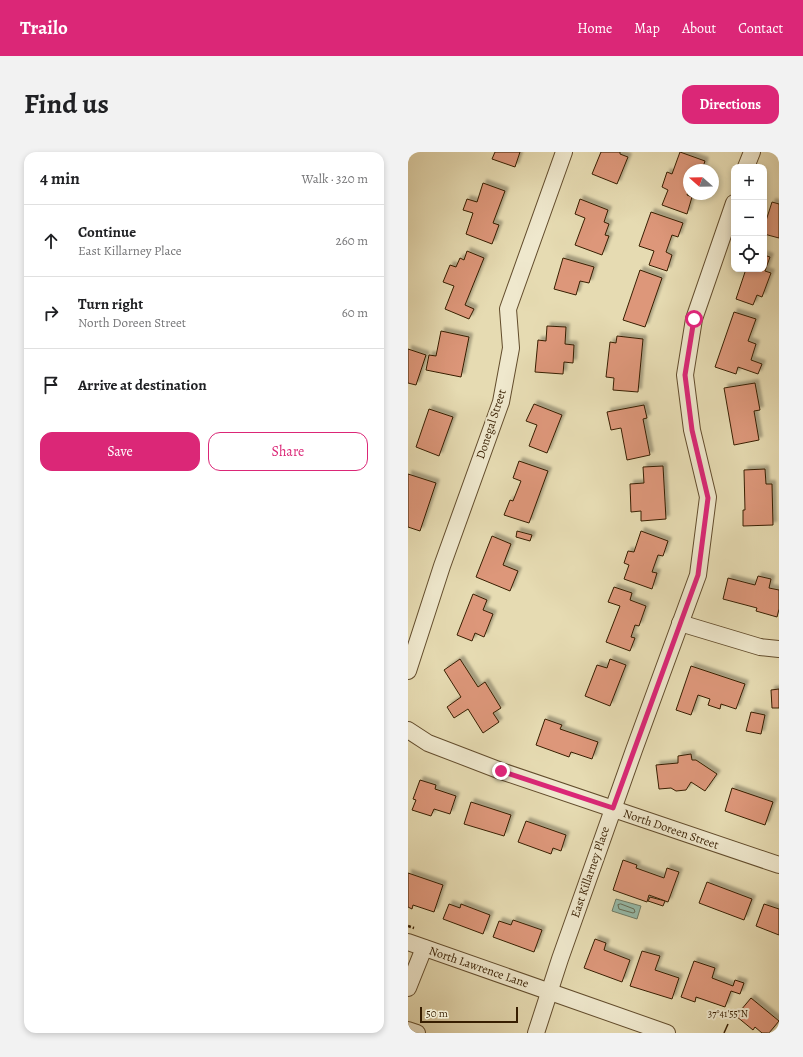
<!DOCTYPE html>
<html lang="en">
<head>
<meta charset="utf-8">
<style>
  :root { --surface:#fff; --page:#f2f2f2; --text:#202124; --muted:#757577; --line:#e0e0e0; --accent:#db2777 }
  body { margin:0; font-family:Alegreya,serif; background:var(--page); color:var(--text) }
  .controls { position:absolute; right:12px; top:12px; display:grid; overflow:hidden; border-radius:8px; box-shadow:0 2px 6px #0003 }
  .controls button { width:36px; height:36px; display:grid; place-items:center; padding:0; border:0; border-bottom:1px solid var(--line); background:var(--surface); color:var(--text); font:20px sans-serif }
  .compass { position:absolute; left:275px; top:12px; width:36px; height:36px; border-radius:50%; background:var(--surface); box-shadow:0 2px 6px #0003; rotate:290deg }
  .scale { position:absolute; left:12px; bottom:10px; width:98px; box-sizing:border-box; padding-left:4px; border:2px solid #371e01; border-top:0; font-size:11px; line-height:14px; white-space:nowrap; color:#371e01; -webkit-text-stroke:3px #efe8cd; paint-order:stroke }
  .stop { position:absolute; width:12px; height:12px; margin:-9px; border:3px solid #db2777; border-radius:50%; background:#fff }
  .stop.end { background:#db2777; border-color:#fff; box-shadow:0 1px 4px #0008 }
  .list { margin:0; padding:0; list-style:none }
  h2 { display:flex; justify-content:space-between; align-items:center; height:52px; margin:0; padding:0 16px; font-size:17px }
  h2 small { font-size:13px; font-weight:400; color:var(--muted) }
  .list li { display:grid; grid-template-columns:26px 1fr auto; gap:12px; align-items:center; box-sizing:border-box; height:72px; padding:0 16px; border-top:1px solid var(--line) }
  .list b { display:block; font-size:15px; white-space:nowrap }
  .list p { margin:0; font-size:13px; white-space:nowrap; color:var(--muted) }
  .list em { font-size:13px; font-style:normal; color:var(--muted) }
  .actions { display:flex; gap:8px; padding:12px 16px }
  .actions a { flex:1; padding:9px 0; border:1px solid var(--accent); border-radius:12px; text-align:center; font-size:14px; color:var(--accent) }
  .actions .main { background:var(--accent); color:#fff }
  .icon { flex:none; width:22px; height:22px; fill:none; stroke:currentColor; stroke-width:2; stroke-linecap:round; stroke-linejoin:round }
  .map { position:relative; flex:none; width:371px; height:881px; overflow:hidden; border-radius:12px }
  header { display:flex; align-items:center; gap:24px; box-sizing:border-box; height:56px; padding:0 20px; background:var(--accent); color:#fff }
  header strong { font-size:19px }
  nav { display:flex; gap:22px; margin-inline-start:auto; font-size:14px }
  .intro { display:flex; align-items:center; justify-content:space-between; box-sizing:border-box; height:96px; padding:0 24px }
  h1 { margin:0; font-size:28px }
  .button { padding:10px 18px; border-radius:12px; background:var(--accent); color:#fff; font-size:14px; font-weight:700 }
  main { display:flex; gap:24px; padding:0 24px }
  aside { flex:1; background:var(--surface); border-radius:12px; box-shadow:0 2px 6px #0003 }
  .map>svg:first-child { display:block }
  .water { fill:#96bbaa; stroke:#707c66 }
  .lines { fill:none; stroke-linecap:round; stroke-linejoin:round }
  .shore { stroke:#666c56; stroke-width:1 }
  .building { fill:#dd977a; stroke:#371e01; filter:url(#shadow) }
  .minor-casing { stroke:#634d2d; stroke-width:18 }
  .path { stroke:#371e01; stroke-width:2.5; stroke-dasharray:3 2; stroke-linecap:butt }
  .minor { stroke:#efe8cd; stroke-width:16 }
  .route { stroke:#db2777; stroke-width:5 }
  .ticks { fill:none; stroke:#371e01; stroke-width:1.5 }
  .labels { text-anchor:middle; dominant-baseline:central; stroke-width:4; stroke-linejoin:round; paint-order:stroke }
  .street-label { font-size:12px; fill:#371e01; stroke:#efe8cd }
  .ticks-label { font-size:10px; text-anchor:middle; fill:#371e01; stroke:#efe8cd; stroke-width:4; stroke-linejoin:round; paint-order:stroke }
</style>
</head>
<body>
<header>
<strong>Trailo</strong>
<nav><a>Home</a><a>Map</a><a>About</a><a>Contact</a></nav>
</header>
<div class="intro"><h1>Find us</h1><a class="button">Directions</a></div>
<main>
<aside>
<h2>4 min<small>Walk · 320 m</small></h2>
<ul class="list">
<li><svg class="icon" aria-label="ahead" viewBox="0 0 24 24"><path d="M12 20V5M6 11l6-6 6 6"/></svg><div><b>Continue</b><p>East Killarney Place</p></div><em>260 m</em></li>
<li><svg class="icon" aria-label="right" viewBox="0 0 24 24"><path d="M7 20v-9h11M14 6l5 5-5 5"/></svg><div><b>Turn right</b><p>North Doreen Street</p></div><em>60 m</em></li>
<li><svg class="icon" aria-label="arrive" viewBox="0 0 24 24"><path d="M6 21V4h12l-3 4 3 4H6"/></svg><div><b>Arrive at destination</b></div></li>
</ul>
<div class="actions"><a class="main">Save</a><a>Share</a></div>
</aside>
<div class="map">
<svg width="371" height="881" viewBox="0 0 371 881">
  <defs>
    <filter id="shadow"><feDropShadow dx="3.5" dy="-3.5" stdDeviation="1" flood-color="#0004"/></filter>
  </defs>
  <rect width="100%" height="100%" fill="#e6dbb2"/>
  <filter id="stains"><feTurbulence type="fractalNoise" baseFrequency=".005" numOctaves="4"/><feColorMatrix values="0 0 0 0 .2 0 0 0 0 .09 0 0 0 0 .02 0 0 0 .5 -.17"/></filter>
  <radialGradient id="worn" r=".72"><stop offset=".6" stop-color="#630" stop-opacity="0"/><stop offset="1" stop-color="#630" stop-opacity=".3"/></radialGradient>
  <path class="water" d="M208,747L233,754L229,767L204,759Z"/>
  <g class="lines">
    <path class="shore" d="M213,752L226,757L227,760L225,761L211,757L210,753Z"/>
  </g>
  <g class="building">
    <path d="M87,0H112L107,15L84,7Z"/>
    <path d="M193,0H212V2L220,5L209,32L184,22Z"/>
    <path d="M272,0L297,9L294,18H281V37L279,43L284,45L279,62L254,53L260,38L254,35L259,20L264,22Z"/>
    <path d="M75,31L97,39L85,71L91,73L84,92L58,82L65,61L55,58L59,47L69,50Z"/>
    <path d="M172,47L200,58L196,70L201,72L197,83L201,84L194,103L167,93L177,66L167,62Z"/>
    <path d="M364,50L371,52V86L356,82V75Z"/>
    <path d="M243,60L275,71L270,85L264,83L258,100L264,103L259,119L241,113L246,99L231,94Z"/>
    <path d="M59,99L76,106L57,153L66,157L61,167L37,157L46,134L35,130L42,113L48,115L52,106L56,108Z"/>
    <path d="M356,103L362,105L357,119L363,121L354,145L349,143L345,153L328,147L338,117H356Z"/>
    <path d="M155,106L186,115L181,131L172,129L168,143L146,137Z"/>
    <path d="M232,118L254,126L237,175L215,168Z"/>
    <path d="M326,160L348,167L340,189L348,192L343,208L354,212L350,222L330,215L328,222L307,215Z"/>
    <path d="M139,174L158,175L157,192L166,193L165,211L156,210L155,222L127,220L130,188L138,189Z"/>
    <path d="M33,179L61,185L53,225L18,218L21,203L28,204Z"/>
    <path d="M209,184L235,187L230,240L205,238L206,226L198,225L202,190L208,191Z"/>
    <path d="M0,197L18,203L8,233L0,231Z"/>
    <path d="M347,231L352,258L346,259L351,288L326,293L316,236Z"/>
    <path d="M126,252L154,263L139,301L121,294L129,273L118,269Z"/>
    <path d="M236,253L239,266L235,267L242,303L219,308L213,276L203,278L199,260Z"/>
    <path d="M21,257L45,265L31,304L8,295Z"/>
    <path d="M111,309L140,319L121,371L96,363L102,348L105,349L113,329L105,326Z"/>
    <path d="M255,314L258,367L233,369V359L223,360L222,332L236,331L235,315Z"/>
    <path d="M357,317L358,332H364L365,373L335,374V358H337L336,318Z"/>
    <path d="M0,322L28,331L12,379L0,375Z"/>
    <path d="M109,379L124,383L122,389L108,385Z"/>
    <path d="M233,379L260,389L255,404L250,403L244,420L249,421L244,437L216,427L221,413L216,411L220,399L226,400Z"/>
    <path d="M84,384L103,392L95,413L110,419L102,439L68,425Z"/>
    <path d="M350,424L363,427L361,436L371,438V457L369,465L348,459L349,456L315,447L320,426L347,433Z"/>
    <path d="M206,435L224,441L222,448L238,454L231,474L227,473L223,485L227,486L222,499L198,490L212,454L200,450Z"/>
    <path d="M65,442L79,448L75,458L85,462L76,485L67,481L64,489L49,483Z"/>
    <path d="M52,507L70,535L77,530L93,556L85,561L91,570L75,581L60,557L46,566L39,555L53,545L36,518Z"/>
    <path d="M202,507L218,513L202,554L177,544L189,513L199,516Z"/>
    <path d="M283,514L337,532L328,557L313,552L312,557L300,553L302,547L290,543L283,563L268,558Z"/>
    <path d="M371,537V556H364L363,538Z"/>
    <path d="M343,560L357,563L353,582L338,579Z"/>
    <path d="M137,567L154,573L152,577L190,590L184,607L163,600L161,605L128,593Z"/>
    <path d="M283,602L284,608H288L309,622L297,639L283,630L278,638L268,639L263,636L251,637L248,613L270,611V604Z"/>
    <path d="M12,628L28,633L27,637L48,644L42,662L26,657L23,664L4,658L8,648L5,647Z"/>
    <path d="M324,636L365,650L357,673L317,659Z"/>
    <path d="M63,650L103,663L96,684L56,672Z"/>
    <path d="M118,669L158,683L153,699L145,696L143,702L110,690Z"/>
    <path d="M215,708L229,713L228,716L256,726L259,716L271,720L260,750L241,743L239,750L205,738Z"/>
    <path d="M0,721L35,733L26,760L5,753L4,757L0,755Z"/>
    <path d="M299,730L344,747L336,768L291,751Z"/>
    <path d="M242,745L257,749L255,754L240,749Z"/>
    <path d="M41,752L52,756L53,752L82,763L75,782L35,767Z"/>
    <path d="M356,752L371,757V783L348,774Z"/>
    <path d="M105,768L134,778L126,800L85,785L91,769L103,773Z"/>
    <path d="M187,787L198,791L196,798L222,808L214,830L176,816Z"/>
    <path d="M234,799L252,804L247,818L271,826L264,847L222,834Z"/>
    <path d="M286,809L307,816L304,826L325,834L327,828L336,831L332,842L323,839L317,855L288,845L287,850L273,845Z"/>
    <path d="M343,846L371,869L361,881H354L347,875L345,878L328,864Z"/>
  </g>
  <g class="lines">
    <defs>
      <g id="minor">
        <path d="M338,15L344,0"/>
        <path d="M272,471L352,495L371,497"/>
        <path d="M0,519L34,414L93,250L103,196L100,157L156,0"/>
        <path d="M0,578L20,591L93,619L371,713"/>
        <path d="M0,790L259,881"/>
        <path d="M0,836L16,796"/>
        <path d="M0,878L9,881"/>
        <path d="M128,881L152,807L226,598L290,423L300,345L284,278L277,223L286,167L326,51"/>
      </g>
    </defs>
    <use href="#minor" class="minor-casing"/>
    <path class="path" d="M0,774L6,776"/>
    <use href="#minor" class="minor"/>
  </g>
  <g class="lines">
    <path class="route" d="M93,619L205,656L290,423L300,346L284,278L277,223L286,167"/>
  </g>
  <path class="ticks" d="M316,881L320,872"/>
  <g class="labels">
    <g class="street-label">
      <text transform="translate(83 272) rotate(-72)">Donegal Street</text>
      <text transform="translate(263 677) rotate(19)">North Doreen Street</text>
      <text transform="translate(182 720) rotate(-71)">East Killarney Place</text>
      <text transform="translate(71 815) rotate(19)">North Lawrence Lane</text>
    </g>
  </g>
  <g class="ticks-label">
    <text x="320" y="865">37°41'55"N</text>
  </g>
  <rect width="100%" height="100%" filter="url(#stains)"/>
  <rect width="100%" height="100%" fill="url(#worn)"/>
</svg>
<div class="controls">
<button>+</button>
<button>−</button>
<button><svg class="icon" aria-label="locate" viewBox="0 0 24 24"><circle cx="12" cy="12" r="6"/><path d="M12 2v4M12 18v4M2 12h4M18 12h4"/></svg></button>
</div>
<svg class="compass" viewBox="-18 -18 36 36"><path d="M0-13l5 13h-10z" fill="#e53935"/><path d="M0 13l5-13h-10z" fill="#757577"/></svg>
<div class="scale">50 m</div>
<div class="stop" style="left:286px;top:167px"></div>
<div class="stop end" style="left:93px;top:619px"></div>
</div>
</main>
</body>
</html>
